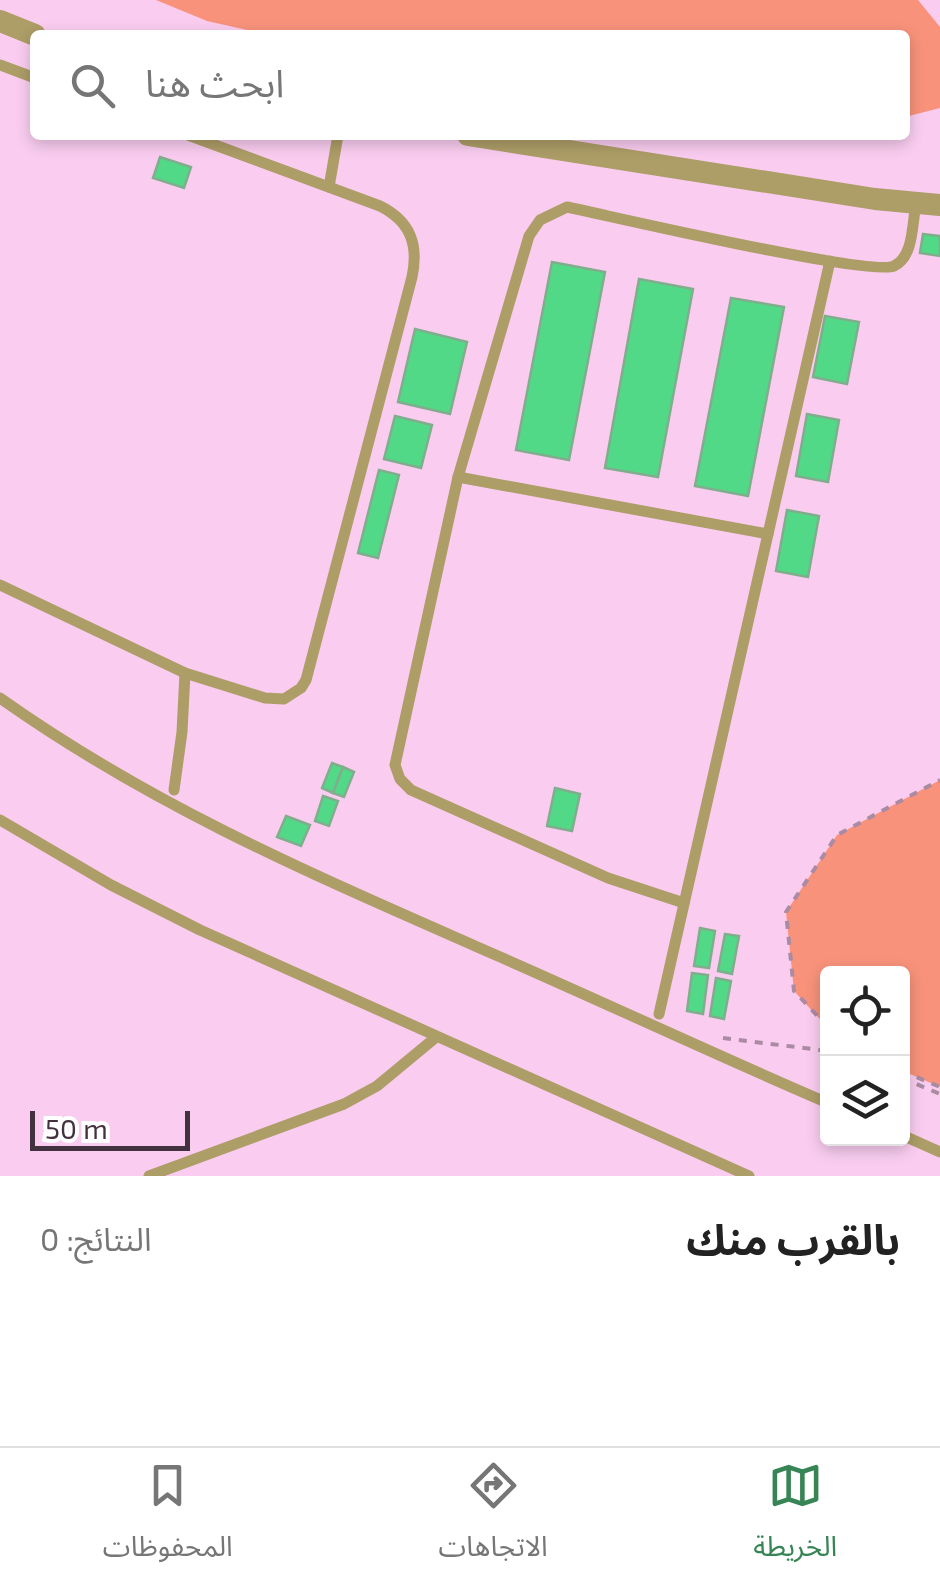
<!DOCTYPE html>
<html lang="ar">
<head>
<meta charset="utf-8">
<style>
  :root { --surface:#fff; --page:#f6f6f6; --text:#222; --muted:#767676; --line:#e0e0e0; --accent:#378554 }
  body { margin:0; font-family:"Exo 2","Noto Sans Arabic",sans-serif; background:var(--page); color:var(--text); direction:rtl }
  .controls { position:absolute; right:30px; bottom:30px; display:grid; overflow:hidden; border-radius:10px; box-shadow:0 5px 15px #0003 }
  .controls button { width:90px; height:90px; display:grid; place-items:center; padding:0; border:0; border-bottom:2px solid var(--line); background:var(--surface); color:var(--text); font:50px sans-serif }
  .scale { position:absolute; left:30px; bottom:25px; width:160px; box-sizing:border-box; padding-left:10px; border:5px solid #42313e; border-top:0; font-size:28px; line-height:35px; white-space:nowrap; color:#42313e; -webkit-text-stroke:8px #fefefe; paint-order:stroke }
  .list { margin:0; padding:0; list-style:none }
  h2 { display:flex; justify-content:space-between; align-items:center; height:130px; margin:0; padding:0 40px; font-size:42px }
  h2 small { font-size:32px; font-weight:400; color:var(--muted) }
  .icon { flex:none; width:55px; height:55px; fill:none; stroke:currentColor; stroke-width:2; stroke-linecap:round; stroke-linejoin:round }
  .map { position:relative; flex:none; width:940px; height:1176px; overflow:hidden; direction:ltr }
  .search { position:absolute; background:var(--surface); box-shadow:0 5px 15px #0003; left:30px; right:30px; top:30px; height:110px; display:flex; align-items:center; gap:25px; box-sizing:border-box; padding:0 35px; border-radius:10px; color:var(--muted); font-size:38px }
  .sheet { height:270px; background:var(--surface) }
  nav { display:flex; justify-content:space-around; align-items:center; box-sizing:border-box; height:140px; border-top:2px solid var(--line); background:var(--surface); font-size:28px; color:var(--muted) }
  nav a { display:grid; justify-items:center; gap:5px }
  nav .on { color:var(--accent) }
  .map>svg:first-child { display:block }
  .green { fill:#f8927b }
  .building { fill:#51d988; stroke:#80ae8d; stroke-width:2.5 }
  .lines { fill:none; stroke-linecap:round; stroke-linejoin:round }
  .path { stroke:#ab8aa3; stroke-width:4; stroke-dasharray:8 8; stroke-linecap:butt }
  .service { stroke:#ad9d67; stroke-width:11 }
  .minor { stroke:#ad9d67; stroke-width:22 }
</style>
</head>
<body>
<div class="map">
<svg width="940" height="1176" viewBox="0 0 940 1176">
  <rect width="100%" height="100%" fill="#facdf0"/>
  <g class="green">
    <path d="M156,0H918L940,27V108L905,117V35H270L207,21Z"/>
    <path d="M940,780V1087L903,1071L902,974H828L827,1027L794,991L786,912L837,835Z"/>
  </g>
  <g class="building">
    <path d="M160,157L191,167L184,188L153,178Z"/>
    <path d="M923,234L940,236V256L920,253Z"/>
    <path d="M552,262L605,272L569,460L516,450Z"/>
    <path d="M639,279L693,289L658,477L605,468Z"/>
    <path d="M731,298L784,307L748,496L695,486Z"/>
    <path d="M825,316L859,322L847,384L813,377Z"/>
    <path d="M415,329L467,342L450,414L398,402Z"/>
    <path d="M807,414L839,420L828,482L796,476Z"/>
    <path d="M395,416L432,425L421,468L384,459Z"/>
    <path d="M379,470L399,475L378,558L358,553Z"/>
    <path d="M787,510L819,516L808,577L776,571Z"/>
    <path d="M332,763L343,767L333,793L322,788Z"/>
    <path d="M343,767L354,772L344,797L333,793Z"/>
    <path d="M555,788L580,794L572,831L547,826Z"/>
    <path d="M323,796L338,801L329,826L315,821Z"/>
    <path d="M286,816L310,825L301,846L277,837Z"/>
    <path d="M700,928L715,931L709,968L694,966Z"/>
    <path d="M725,934L739,936L732,974L718,971Z"/>
    <path d="M692,973L708,975L703,1014L687,1011Z"/>
    <path d="M716,978L731,981L724,1019L710,1016Z"/>
  </g>
  <g class="lines">
    <g class="path">
      <path d="M828,1027L794,991L786,912L837,835L940,780"/>
      <path d="M723,1038L828,1051"/>
      <path d="M902,1071L940,1087"/>
      <path d="M902,1078L940,1094"/>
    </g>
    <g class="service">
      <path d="M0,65L35,78"/>
      <path d="M329,187L338,135"/>
      <path d="M458,477L768,534"/>
      <path d="M0,585L185,673L265,698L284,699L301,688L306,680L412,277C419,244 410,221 380,206L188,135"/>
      <path d="M0,698C151,805 307,872 475,946C593,997 709,1052 828,1103"/>
      <path d="M174,790L182,732L185,673"/>
      <path d="M0,820L111,885L200,930L749,1176"/>
      <path d="M684,903L608,878L411,790L400,779L395,765L458,477L529,236L540,220L567,207C611,216 870,277 894,266C914,257 912,223 916,204"/>
      <path d="M659,1014L830,261"/>
      <path d="M902,1135L940,1152"/>
      <path d="M149,1176L344,1104L377,1086L435,1038"/>
    </g>
    <g class="minor">
      <path d="M0,21L35,35"/>
      <path d="M468,135L875,199L940,205"/>
    </g>
  </g>
</svg>
<div class="controls">
<button><svg class="icon" aria-label="locate" viewBox="0 0 24 24"><circle cx="12" cy="12" r="6"/><path d="M12 2v4M12 18v4M2 12h4M18 12h4"/></svg></button>
<button><svg class="icon" aria-label="layers" viewBox="0 0 24 24"><path d="M12 4l9 5-9 5-9-5zM3 14l9 5 9-5"/></svg></button>
</div>
<div class="scale">50 m</div>
<div class="search"><svg class="icon" aria-label="search" viewBox="0 0 24 24"><circle cx="10" cy="10" r="6"/><path d="M15 15l6 6"/></svg>ابحث هنا</div>
</div>
<section class="sheet">
<h2>بالقرب منك<small>النتائج: 0</small></h2>
<ul class="list">
</ul>
</section>
<nav>
<a class="on"><svg class="icon" aria-label="map" viewBox="0 0 24 24"><path d="M3 6l6-2 6 2 6-2v14l-6 2-6-2-6 2zM9 4v14M15 6v14"/></svg>الخريطة</a>
<a><svg class="icon" aria-label="directions" viewBox="0 0 24 24"><path d="M12 3l9 9-9 9-9-9zM9 14v-3h6M13 9l2 2-2 2"/></svg>الاتجاهات</a>
<a><svg class="icon" aria-label="saved" viewBox="0 0 24 24"><path d="M7 4h10v16l-5-4-5 4z"/></svg>المحفوظات</a>
</nav>
</body>
</html>
